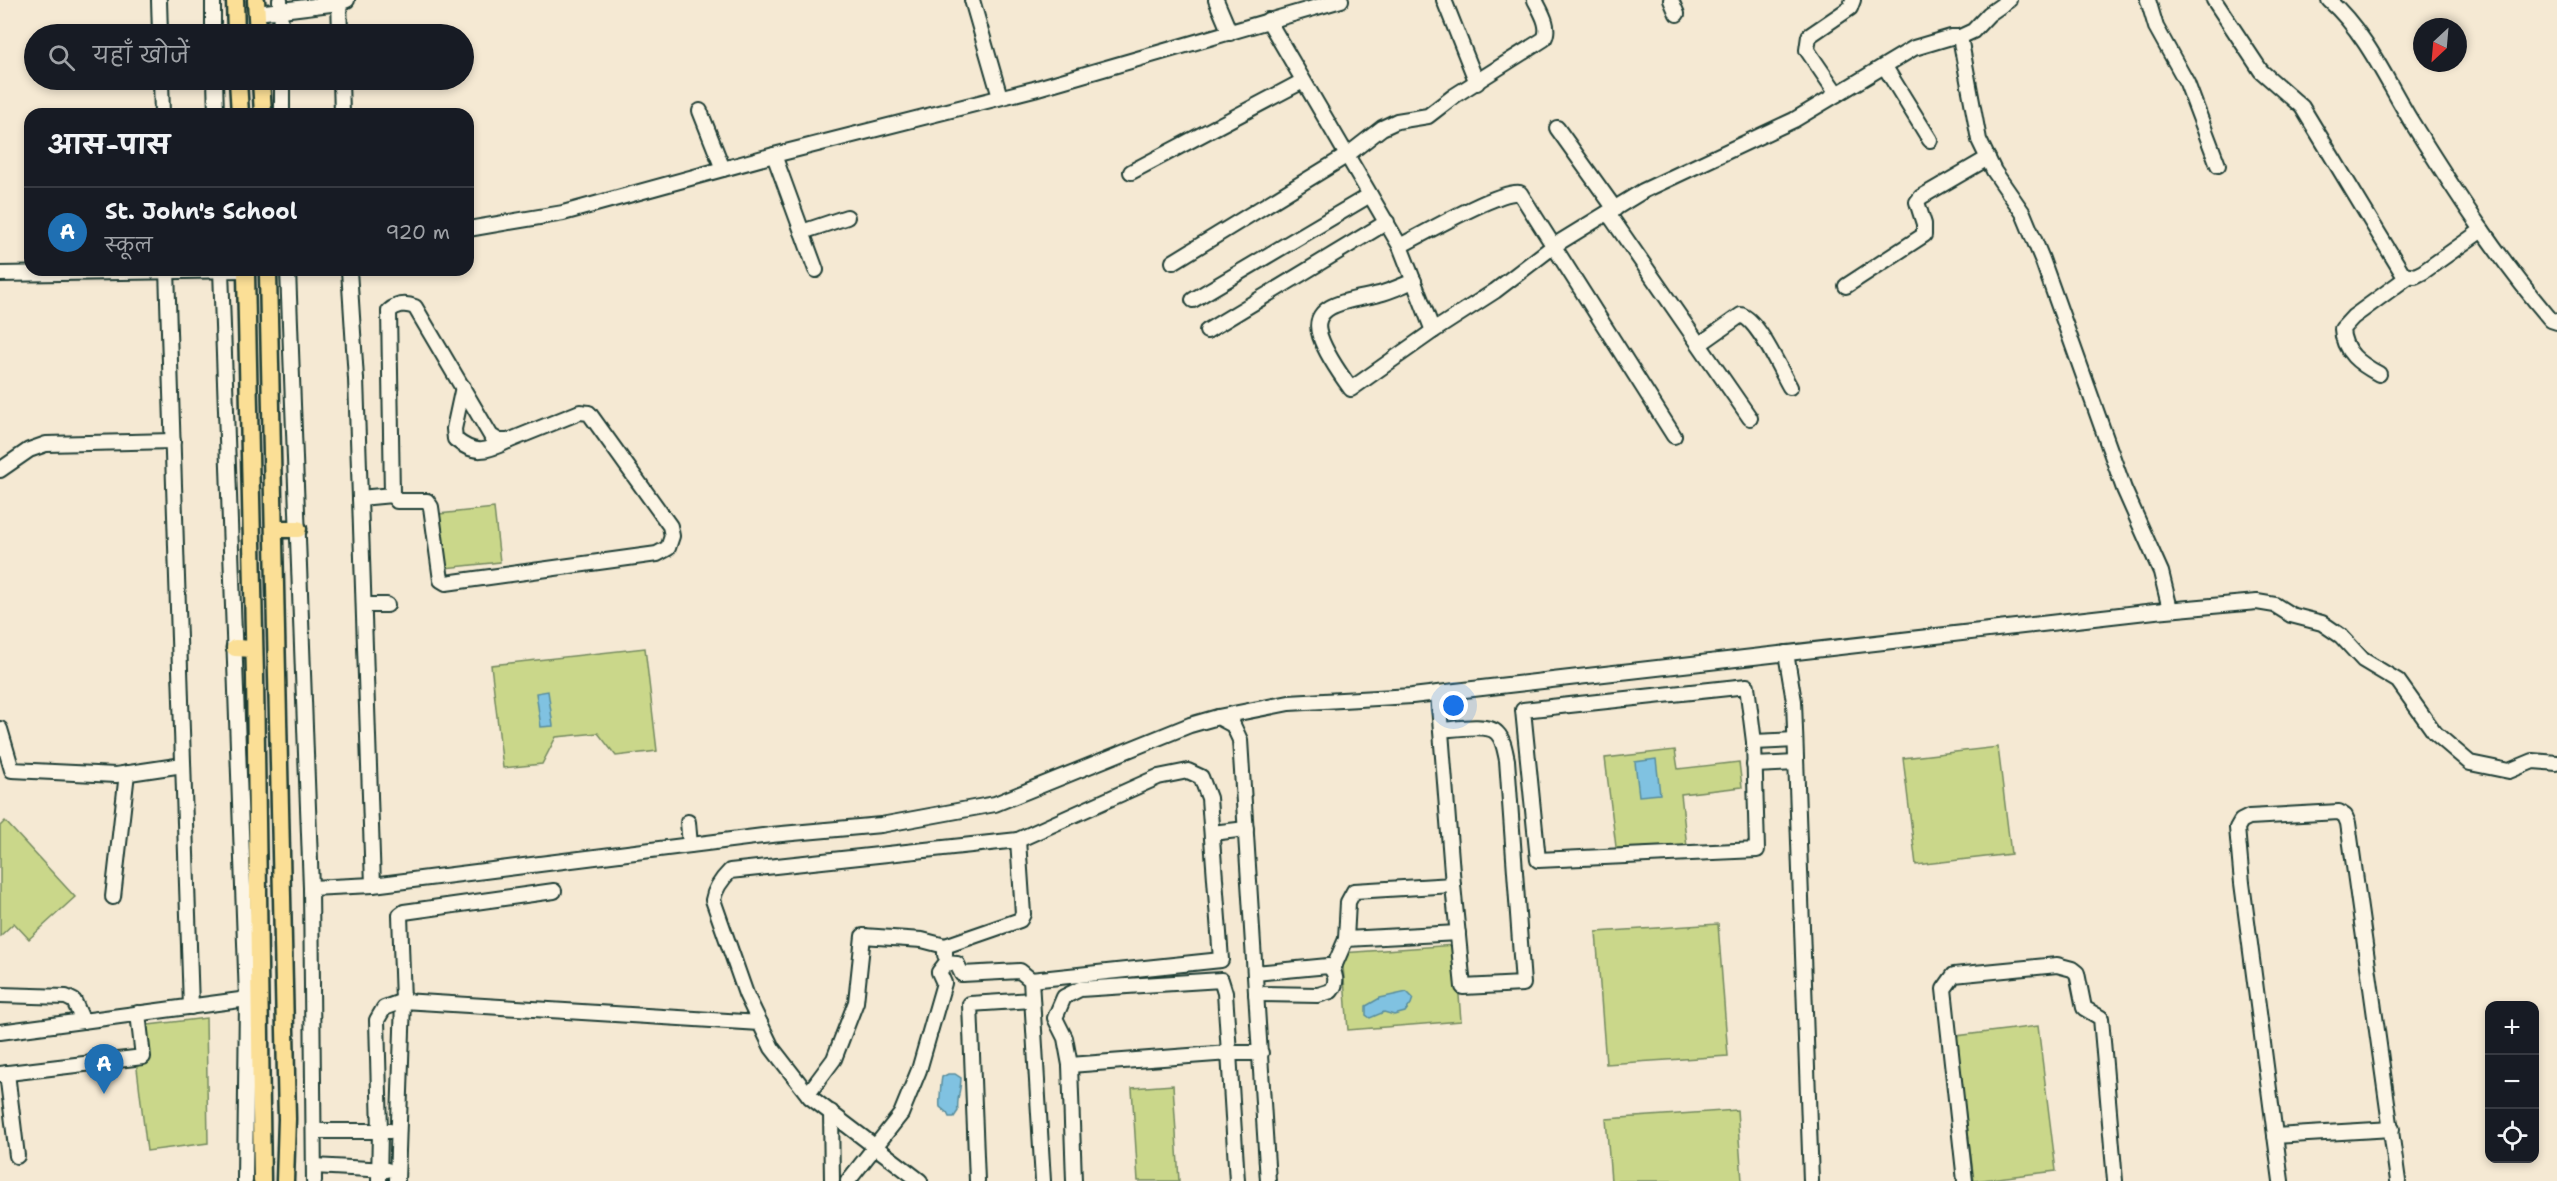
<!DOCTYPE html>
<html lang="hi">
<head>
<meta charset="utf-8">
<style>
  :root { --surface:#171b24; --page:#20242c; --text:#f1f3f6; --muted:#9ea1a6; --line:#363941; --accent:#1f6fb2 }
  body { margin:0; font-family:"Shantell Sans","Playpen Sans Deva",sans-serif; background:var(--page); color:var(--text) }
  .controls { position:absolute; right:18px; bottom:18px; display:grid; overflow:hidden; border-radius:12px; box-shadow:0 3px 9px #0003 }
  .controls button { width:54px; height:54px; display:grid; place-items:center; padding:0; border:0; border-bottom:2px solid var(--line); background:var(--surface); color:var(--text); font:30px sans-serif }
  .compass { position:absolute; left:2413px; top:18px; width:54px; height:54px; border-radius:50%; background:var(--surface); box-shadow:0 3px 9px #0003; rotate:206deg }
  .you { position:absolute; left:1454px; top:706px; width:21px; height:21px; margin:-15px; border:4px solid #fff; border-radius:50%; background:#1a73e8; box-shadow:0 0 0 9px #1a73e833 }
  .badge { display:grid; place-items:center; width:39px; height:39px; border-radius:50%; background:var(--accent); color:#fff; font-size:20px; font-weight:700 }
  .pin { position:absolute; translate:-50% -50px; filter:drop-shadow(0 2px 3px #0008) }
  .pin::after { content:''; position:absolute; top:32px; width:21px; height:18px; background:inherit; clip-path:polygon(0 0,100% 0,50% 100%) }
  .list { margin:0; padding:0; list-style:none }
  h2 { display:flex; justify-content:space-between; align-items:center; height:78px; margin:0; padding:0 24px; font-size:26px }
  h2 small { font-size:20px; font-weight:400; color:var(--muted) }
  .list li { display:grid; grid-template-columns:39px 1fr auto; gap:18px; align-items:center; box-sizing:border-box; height:90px; padding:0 24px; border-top:2px solid var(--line) }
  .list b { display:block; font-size:22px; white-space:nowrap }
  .list p { margin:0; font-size:20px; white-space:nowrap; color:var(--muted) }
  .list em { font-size:20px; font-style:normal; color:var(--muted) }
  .icon { flex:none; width:33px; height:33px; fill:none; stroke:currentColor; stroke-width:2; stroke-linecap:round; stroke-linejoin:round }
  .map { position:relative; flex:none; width:2557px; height:1181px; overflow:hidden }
  .search { position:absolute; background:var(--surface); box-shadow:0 3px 9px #0003; left:24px; top:24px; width:450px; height:66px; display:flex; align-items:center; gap:15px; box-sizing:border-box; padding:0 21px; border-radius:33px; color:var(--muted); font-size:22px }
  .panel { position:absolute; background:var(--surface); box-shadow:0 3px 9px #0003; left:24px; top:108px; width:450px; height:168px; border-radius:18px }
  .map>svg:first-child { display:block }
  .green { fill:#cad78a; stroke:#748a5f; stroke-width:1.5 }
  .water { fill:#80c2e1; stroke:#598d9c; stroke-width:1.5 }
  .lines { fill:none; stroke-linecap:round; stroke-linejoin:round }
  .minor-casing { stroke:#1f3d34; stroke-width:18 }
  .major-casing { stroke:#1f3d34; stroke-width:21 }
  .minor { stroke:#fcf5e5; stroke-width:14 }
  .major { stroke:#fbdf96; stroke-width:16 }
</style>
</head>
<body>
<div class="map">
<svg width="2557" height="1181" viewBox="0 0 2557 1181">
  <rect width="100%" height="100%" fill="#f5e9d3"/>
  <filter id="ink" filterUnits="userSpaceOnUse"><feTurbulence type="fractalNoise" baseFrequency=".0167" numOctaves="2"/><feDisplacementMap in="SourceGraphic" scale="12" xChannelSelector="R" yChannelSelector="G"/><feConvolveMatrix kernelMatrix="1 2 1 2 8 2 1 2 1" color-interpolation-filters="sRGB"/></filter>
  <g filter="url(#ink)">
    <g class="green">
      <path d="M494,508L500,562L445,568L439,514Z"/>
      <path d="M645,648L657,751L616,756L598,733L556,737L542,764L503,768L491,665Z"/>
      <path d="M1998,747L2011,854L1916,865L1903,758Z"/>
      <path d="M1675,750L1678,769L1739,762L1742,787L1681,794L1687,847L1617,855L1605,758Z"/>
      <path d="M5,821L75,897L29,939L14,923L0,936V826Z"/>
      <path d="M1718,924L1728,1056L1606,1064L1596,932Z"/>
      <path d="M1455,945L1461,1021L1348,1030L1342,953Z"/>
      <path d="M206,1018L208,1143L147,1151L132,1027Z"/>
      <path d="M2038,1026L2056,1171L1974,1181L1956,1036Z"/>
      <path d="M1173,1085L1179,1181H1138L1132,1088Z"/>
      <path d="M1737,1110L1742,1181H1611L1606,1119Z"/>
    </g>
    <g class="water">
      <path d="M548,691L553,726L541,727L536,693Z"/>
      <path d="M1656,759L1660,794L1639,796L1635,762Z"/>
      <path d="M1407,992L1413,998L1411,1004L1405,1012L1394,1015L1384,1012L1370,1018L1366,1015V1006L1380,998Z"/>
      <path d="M948,1074H955L961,1078C961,1090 956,1100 958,1111L954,1117H949L947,1113L940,1107C939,1104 941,1082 942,1077Z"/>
    </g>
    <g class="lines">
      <defs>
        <g id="minor">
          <path d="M159,0L160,34"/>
          <path d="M213,0V34"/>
          <path d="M280,0L281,34"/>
          <path d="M339,0L340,34"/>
          <path d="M972,0L1000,97"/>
          <path d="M1216,0L1230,33"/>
          <path d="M1444,0L1477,83"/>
          <path d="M1671,0L1677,14"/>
          <path d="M2148,0L2156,27L2187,83L2218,165"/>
          <path d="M2214,0L2261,71L2302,107L2403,274L2415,276L2423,272L2482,230"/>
          <path d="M2329,0C2366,33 2386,80 2411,121C2454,190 2498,258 2551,320L2557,322"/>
          <path d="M257,13L339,3L347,0"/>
          <path d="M1268,20L1400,246L1433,331"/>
          <path d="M1960,37L1979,140L1994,171L2023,213L2042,259L2124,489L2161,572L2170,609"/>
          <path d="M1885,67L1930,140"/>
          <path d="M161,80L162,114"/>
          <path d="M215,80L216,114"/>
          <path d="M282,80V114"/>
          <path d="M341,80L342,114"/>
          <path d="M1837,94L1807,50L1809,36L1850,8L1853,0"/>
          <path d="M700,111L723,169"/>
          <path d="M1557,128L1615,209"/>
          <path d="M774,155L816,270"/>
          <path d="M1131,172L1303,81"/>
          <path d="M1608,213L1750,418"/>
          <path d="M468,229L563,213L774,155L1034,89L1341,0"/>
          <path d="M802,232L847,217"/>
          <path d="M1400,246C1421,235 1501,189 1520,193L1674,436"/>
          <path d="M1173,262L1346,156L1382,128L1397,121L1428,116L1454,96L1544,39C1551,27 1541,12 1535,0"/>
          <path d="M167,270L191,1007"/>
          <path d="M221,270L247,999L245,1181"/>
          <path d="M288,270L311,888"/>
          <path d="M349,270L356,379L373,885"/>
          <path d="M0,274L242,270"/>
          <path d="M1414,281C1403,285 1391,291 1379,294C1358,300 1308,301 1320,336C1326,354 1340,374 1351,389L1433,331L1495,291L1555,245L1643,191L1794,120L1914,48L1951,37H1960L1973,31L1989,14L2009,0"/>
          <path d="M1846,286L1924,235V224L1917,202L1921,197L1988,158"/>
          <path d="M1193,300L1370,195"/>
          <path d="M1207,331L1387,222"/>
          <path d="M1700,344L1741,315C1759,321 1780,370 1790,387"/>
          <path d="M2379,374C2360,364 2343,352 2342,329L2353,317L2409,276"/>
          <path d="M463,387L454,429L455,439C474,455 486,452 508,441"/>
          <path d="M0,470L29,450L46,444L173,441"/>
          <path d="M360,498L392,495L397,501H427L431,507L441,580L446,583L657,554L668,548L672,536L670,526L589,413L580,412L508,441H499L491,436L415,307C405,303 397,304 389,311L392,495"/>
          <path d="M364,605H387"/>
          <path d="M1786,653L1794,701L1811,1181"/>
          <path d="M1747,686L1754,742L1757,850L1538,860L1523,710Z"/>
          <path d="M1218,717L1289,703L1412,696L2155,611L2257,602L2275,605L2291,615L2322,623L2341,636L2363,660L2398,681L2435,733L2470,763L2509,771L2533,761L2557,763"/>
          <path d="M0,729L12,770L116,775L183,765"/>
          <path d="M1441,730C1455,729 1488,723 1497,733C1504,740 1505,752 1507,760L1523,984L1463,987L1453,885"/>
          <path d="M1754,742L1795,740"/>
          <path d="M1754,765L1796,763"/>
          <path d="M688,822L690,845"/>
          <path d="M1212,833L1246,829"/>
          <path d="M1018,840L1158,777L1188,771L1201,777L1209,798L1221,960L1031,980"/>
          <path d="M113,897L127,773"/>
          <path d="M1346,939L1458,933"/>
          <path d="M1333,969L1346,939L1348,902L1354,891L1453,885L1438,693"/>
          <path d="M1255,973L1328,966C1336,972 1338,983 1331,991L1318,995L1256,994"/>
          <path d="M962,974L1020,971L1031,980L1043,1181"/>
          <path d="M0,995L66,997L74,1001L83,1021"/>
          <path d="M0,1032L255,998"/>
          <path d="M1070,1065L1229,1053L1237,1181"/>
          <path d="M7,1073L17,1156"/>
          <path d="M0,1074L143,1057L138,1013"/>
          <path d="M808,1094L834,1059L856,1002L863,936L922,940L945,946V955"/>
          <path d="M831,1112L832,1181"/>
          <path d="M314,1131H390"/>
          <path d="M2275,1136L2392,1129"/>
          <path d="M314,1166L387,1170"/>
          <path d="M314,1181L311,888L373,885L771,835L881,825L995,804L1190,725L1218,717L1233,725L1240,740L1268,1181"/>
          <path d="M379,1181L380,1131L377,1020L384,1008L403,1001L760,1023"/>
          <path d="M397,1181L403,1001L400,915L404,912L554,891"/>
          <path d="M848,1181L901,1114L919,1070L944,983L939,972L946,963L957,964L962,974"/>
          <path d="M920,1181L810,1097L772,1048L746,994L713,900C715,888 722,879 730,871L1018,840L1023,914L1020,920L945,946"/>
          <path d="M977,1181L970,1004L1032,1000"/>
          <path d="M1074,1181L1070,1065L1065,1038L1055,1018L1064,997L1080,989L1221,980L1225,993L1229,1053H1261"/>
          <path d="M1965,1181L1944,989L1954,975L2057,965L2072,969L2077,973L2084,1008L2101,1018L2115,1181"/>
          <path d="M2281,1181L2242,883L2237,828L2241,821L2249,817L2339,812L2345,816L2348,823L2398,1181"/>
        </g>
        <g id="major">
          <path d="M235,0L236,34"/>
          <path d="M256,0L258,34"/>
          <path d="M238,80L240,114"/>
          <path d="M261,80L263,114"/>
          <path d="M246,275L255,677L262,1181"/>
          <path d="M268,275L287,1119L285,1181"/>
          <path d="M275,529H298"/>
          <path d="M235,648L254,649"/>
        </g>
      </defs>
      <use href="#minor" class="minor-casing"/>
      <use href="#major" class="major-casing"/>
      <use href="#minor" class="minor"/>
      <use href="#major" class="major"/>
    </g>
  </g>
</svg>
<div class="controls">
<button>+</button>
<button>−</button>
<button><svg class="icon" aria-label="locate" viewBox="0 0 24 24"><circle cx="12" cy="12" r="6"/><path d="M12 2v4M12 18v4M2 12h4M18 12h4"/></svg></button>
</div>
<svg class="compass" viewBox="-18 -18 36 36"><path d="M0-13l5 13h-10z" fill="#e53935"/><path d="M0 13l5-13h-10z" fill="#9ea1a6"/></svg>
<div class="you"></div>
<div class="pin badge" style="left:104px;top:1094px">A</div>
<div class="search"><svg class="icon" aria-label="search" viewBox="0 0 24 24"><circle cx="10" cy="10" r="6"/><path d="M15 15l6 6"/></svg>यहाँ खोजें</div>
<section class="panel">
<h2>आस-पास<small></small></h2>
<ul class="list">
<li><span class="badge">A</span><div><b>St. John's School</b><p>स्कूल</p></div><em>920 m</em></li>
</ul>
</section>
</div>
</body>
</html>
